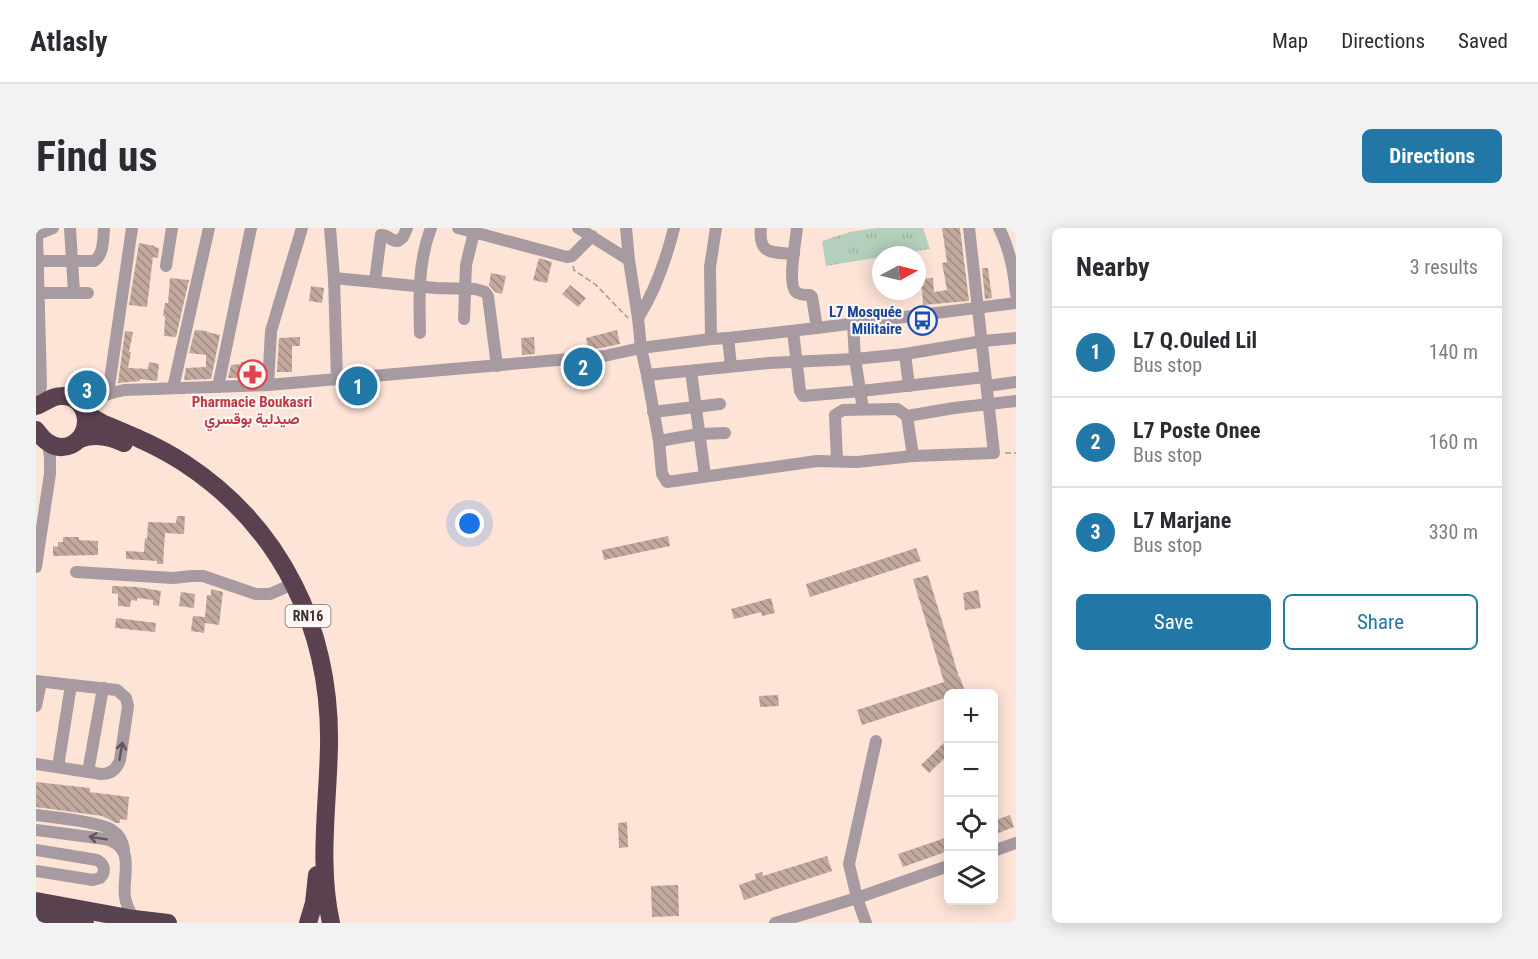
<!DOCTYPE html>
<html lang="en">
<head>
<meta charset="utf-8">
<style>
  :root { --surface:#fff; --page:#f2f2f3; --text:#2b2b33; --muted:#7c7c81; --line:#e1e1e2; --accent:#2178a7 }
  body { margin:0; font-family:"Roboto Condensed",Vazirmatn,sans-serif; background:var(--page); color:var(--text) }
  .controls { position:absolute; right:18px; bottom:18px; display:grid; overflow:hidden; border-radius:9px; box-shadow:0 3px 15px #0003 }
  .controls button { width:54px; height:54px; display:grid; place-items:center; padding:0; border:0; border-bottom:2px solid var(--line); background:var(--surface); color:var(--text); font:30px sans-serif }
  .compass { position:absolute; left:836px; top:18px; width:54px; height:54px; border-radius:50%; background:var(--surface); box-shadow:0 3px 15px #0003; rotate:83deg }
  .you { position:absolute; left:434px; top:296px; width:21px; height:21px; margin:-15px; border:4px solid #fff; border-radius:50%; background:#1a73e8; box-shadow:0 0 0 9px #1a73e833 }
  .badge { display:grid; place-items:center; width:39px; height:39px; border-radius:50%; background:var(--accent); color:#fff; font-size:20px; font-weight:700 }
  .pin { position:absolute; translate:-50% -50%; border:3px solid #fff; box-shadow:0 2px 6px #0006 }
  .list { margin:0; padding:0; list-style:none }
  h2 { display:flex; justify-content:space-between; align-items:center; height:78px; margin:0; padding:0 24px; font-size:26px }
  h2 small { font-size:20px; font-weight:400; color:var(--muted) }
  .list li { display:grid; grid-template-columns:39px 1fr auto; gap:18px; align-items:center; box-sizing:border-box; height:90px; padding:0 24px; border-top:2px solid var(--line) }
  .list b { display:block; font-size:22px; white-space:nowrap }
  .list p { margin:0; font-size:20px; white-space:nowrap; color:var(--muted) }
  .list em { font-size:20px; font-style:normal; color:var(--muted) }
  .actions { display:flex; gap:12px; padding:18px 24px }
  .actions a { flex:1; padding:14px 0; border:2px solid var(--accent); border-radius:9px; text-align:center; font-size:21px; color:var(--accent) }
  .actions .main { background:var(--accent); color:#fff }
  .icon { flex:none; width:33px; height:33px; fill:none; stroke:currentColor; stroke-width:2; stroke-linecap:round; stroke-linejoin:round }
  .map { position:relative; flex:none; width:980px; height:695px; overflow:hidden; border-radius:9px }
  header { display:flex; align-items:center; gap:36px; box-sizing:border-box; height:84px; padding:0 30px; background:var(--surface); border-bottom:2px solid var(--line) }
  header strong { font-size:28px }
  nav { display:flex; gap:33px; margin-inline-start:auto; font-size:21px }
  .intro { display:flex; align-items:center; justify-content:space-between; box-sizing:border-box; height:144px; padding:0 36px }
  h1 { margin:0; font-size:42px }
  .button { padding:15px 27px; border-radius:9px; background:var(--accent); color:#fff; font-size:21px; font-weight:700 }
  main { display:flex; gap:36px; padding:0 36px }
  aside { flex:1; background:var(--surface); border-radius:9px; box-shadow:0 3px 15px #0003 }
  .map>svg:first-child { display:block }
  .park { fill:url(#park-tufts) }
  .building { fill:url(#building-back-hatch) }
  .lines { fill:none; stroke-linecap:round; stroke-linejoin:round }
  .path { stroke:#a9968d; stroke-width:1.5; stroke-dasharray:6 3; stroke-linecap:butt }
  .minor { stroke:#a79aa1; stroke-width:12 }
  .highway { stroke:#5a4150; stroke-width:18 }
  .oneway { stroke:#625656 }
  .labels { text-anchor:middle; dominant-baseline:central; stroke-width:4.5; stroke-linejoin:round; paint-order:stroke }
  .shield { fill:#fcf6f4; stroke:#766d69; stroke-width:1.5 }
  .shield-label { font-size:14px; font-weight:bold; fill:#3d322e }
  .transit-label { font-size:15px; font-weight:bold; fill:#164399; stroke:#fcf6f4; text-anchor:end }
  .health-label { font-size:15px; font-weight:bold; fill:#be3a42; stroke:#fcf6f4 }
</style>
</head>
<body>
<header>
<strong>Atlasly</strong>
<nav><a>Map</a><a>Directions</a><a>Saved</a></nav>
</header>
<div class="intro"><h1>Find us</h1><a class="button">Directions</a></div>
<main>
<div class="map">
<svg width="980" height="695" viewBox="0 0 980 695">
  <defs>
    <pattern id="park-tufts" width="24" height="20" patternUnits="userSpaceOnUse" patternTransform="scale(1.5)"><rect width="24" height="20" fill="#b4d0bc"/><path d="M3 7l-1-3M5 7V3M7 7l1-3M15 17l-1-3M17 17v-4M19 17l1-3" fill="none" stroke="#9cb3a2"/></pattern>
    <pattern id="building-back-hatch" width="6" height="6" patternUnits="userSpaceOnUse" patternTransform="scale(1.5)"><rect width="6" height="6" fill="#c2a99d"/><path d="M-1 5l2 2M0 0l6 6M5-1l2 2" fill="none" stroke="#9f8a80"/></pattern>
  </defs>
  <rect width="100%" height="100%" fill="#fee4d7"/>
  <path class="park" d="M840,0H887L894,21L857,27H845V29L790,38L786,13L814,4Z"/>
  <g class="building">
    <path d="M906,0H924L933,73L887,77L886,61H883L882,51L897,50L898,64L911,62L906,35L911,34Z"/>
    <path d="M103,15L119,18L118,19L123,20L122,30L117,29L111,79L93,77Z"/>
    <path d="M503,30L516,34L511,55L497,52Z"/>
    <path d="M946,40H952L956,70L949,71Z"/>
    <path d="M455,45L470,48L466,66L459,64L453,57Z"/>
    <path d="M134,50L153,52L140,109L128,108L129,88H127L129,75H132Z"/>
    <path d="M534,57L550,70L542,79L526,66Z"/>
    <path d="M275,58L288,60L286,75L273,73Z"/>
    <path d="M159,102L171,103V104L184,107L175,151L148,152L150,140L170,139V127L153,125Z"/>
    <path d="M581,102L584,116L565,120L552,121L550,110Z"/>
    <path d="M89,103L97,104L93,124H95L92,140L112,141L113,134L123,136L121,153L104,151V153L82,155Z"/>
    <path d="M264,109V118H256V144H241L243,110Z"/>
    <path d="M498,109L499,126L486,127L485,110Z"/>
    <path d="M205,134L225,135L224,149L203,148V150H192L195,137L205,136Z"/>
    <path d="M141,288H149L148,306L129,305L127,336H121V333L90,331V323L108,324L109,310L111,311L112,294L140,295Z"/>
    <path d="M632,308L634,318L568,332L566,322Z"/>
    <path d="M27,309H43V312L62,313V327L17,328V318L22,319V314H27Z"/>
    <path d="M880,320L885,333L774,369L770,356Z"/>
    <path d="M892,347L923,449H924L929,464L924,465H912V469L826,497L821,482L908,454L877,351Z"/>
    <path d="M76,358L101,359L125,363L123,378L117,377V372L101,370V373L95,372L94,379L82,378V366L76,365Z"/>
    <path d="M175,361L187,364L183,397L169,395L168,405L155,403L157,388L169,389L171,367H175Z"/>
    <path d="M942,362L945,380L929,382L927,365Z"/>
    <path d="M145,364L159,366L158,380L143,378Z"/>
    <path d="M735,370L739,385L726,388L725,384L698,391L695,381Z"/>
    <path d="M80,390L120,395L119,404L79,400Z"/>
    <path d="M742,467L743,478L724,479L723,468Z"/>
    <path d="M912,511V527L893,545L885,537Z"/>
    <path d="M0,554L54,560V564L93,569L91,592L84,591V595H80L66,588L0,579Z"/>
    <path d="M974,587L978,599L957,607V593Z"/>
    <path d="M591,594L592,619L583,620L582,595Z"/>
    <path d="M912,609V623L867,639L862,626Z"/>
    <path d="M791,628L796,643L708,672L703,657L720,651L719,646L726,644L727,648Z"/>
    <path d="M642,657L643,688L616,689L615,658Z"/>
  </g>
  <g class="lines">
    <g class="path">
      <path d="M537,38L538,42L560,57L592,90"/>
      <path d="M969,225H980"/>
    </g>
    <g class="minor">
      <path d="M34,0L38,65"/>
      <path d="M294,0L298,50L301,151"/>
      <path d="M422,0L531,29L536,28L556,8"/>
      <path d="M542,0L593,32"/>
      <path d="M590,0L593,32L602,90L605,120L611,147L623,213L626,246L631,254L781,233L821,234L877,228L958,225L933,0"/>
      <path d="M725,0C722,27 736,24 758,26"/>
      <path d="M761,0C760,12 751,56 760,64C763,67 770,67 774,67L776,69L781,100"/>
      <path d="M963,0C974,21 978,43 980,66"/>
      <path d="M0,7L17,0"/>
      <path d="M1,33H58C68,27 67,11 68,0"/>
      <path d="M130,38L136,0"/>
      <path d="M298,50L400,60L439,61L449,64L452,68L461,138"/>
      <path d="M339,53L345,7C352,6 355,14 362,13L367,9L371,0"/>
      <path d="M2,65H52"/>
      <path d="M602,90C620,62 630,32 638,0"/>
      <path d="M428,91L430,37L438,4"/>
      <path d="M817,95L819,131L827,181"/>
      <path d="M757,103L764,163L767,168L825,163L949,149"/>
      <path d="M384,105C383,70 382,33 395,0"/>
      <path d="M692,110L695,138"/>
      <path d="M675,111L674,39L680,0"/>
      <path d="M869,126L873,158"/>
      <path d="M655,143L669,248"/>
      <path d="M611,147L733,135L819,131L869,126L947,113L980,110"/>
      <path d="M232,157L235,103L266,0"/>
      <path d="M951,158L980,154"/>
      <path d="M182,159L215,0"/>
      <path d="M137,160L173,0"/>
      <path d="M0,165L4,162L5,158L1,6"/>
      <path d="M72,166L96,0"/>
      <path d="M46,179L72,166L88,162L232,157L568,128L605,120L675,111L692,110L781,100L980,75"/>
      <path d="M617,184L684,176"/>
      <path d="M871,188L918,180L980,173"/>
      <path d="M623,213L663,206L689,205"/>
      <path d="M801,233L799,187L807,182L861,181L871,188L877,228"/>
      <path d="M0,339L14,246V230L12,215"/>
      <path d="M40,344L137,350L156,348H167L220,366H234L248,360"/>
      <path d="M0,453L81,462L90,470L92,478L84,532C81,541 75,546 65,546L0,536"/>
      <path d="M0,478L5,454"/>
      <path d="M22,539L35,457"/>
      <path d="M52,544L67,460"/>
      <path d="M0,587C16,589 65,594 76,602C84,607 87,614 88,622"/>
      <path d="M0,602L69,611C101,619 86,646 89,669C90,677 94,684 98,691"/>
      <path d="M0,622L61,632C69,636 70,644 64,650L57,652L0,643"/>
      <path d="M957,623L980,615"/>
      <path d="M739,695L821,670L912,638"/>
      <path d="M830,695L821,670L813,636L840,513"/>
    </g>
    <g class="highway">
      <path d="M0,178C9,175 15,168 25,168C53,167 59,206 35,217C28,220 20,220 13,215C7,212 4,207 0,202"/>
      <path d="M50,187C56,189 61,192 66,195C95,207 122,218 148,235C246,299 295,402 293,518C292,576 282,637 295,695"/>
      <path d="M44,211C59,205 73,208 88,215"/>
      <path d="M0,673L98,691L132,695"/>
      <path d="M0,687L49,695"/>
      <path d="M272,695L278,675L281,647"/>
    </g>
  </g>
  <defs><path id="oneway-shaft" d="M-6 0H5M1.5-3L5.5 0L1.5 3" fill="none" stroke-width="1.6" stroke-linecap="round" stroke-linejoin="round" transform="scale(1.5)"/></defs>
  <g class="oneway">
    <use href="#oneway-shaft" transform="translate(85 523) rotate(-80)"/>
    <use href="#oneway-shaft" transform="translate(62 610) rotate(-171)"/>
  </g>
  <defs>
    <symbol id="bus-ring" viewBox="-11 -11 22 22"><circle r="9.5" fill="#fcf6f4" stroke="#1a4fb4" stroke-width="1.5"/><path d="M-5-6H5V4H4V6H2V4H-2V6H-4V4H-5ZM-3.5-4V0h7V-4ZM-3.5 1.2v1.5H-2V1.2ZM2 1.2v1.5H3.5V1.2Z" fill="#1a4fb4"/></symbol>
    <symbol id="pharmacy-ring" viewBox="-11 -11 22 22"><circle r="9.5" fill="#fcf6f4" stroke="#e0444e" stroke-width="1.5"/><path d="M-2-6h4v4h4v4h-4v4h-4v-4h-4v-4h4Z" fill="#e0444e"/></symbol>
  </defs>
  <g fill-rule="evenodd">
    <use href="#bus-ring" x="870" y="76" width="33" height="33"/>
    <use href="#pharmacy-ring" x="200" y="130" width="33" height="33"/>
  </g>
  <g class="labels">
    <rect class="shield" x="249.5" y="377" width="45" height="22" rx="4.5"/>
    <g class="shield-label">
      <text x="272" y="388">RN16</text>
    </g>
    <g class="transit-label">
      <text x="866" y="84">L7 Mosquée<tspan x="866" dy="17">Militaire</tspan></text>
    </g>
    <g class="health-label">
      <text x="216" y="174">Pharmacie Boukasri<tspan x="216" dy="17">صيدلية بوقسري</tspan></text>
    </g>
  </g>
</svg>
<div class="controls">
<button>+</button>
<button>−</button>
<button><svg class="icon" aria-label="locate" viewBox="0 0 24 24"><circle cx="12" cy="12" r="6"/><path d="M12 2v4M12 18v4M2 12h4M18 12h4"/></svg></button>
<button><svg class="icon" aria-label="layers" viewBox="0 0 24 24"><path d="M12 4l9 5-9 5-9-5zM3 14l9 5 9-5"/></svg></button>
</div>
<svg class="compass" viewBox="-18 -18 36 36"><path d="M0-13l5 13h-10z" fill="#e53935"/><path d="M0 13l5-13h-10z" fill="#7c7c81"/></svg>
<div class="you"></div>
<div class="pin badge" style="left:322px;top:158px">1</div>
<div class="pin badge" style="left:547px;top:139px">2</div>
<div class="pin badge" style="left:51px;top:162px">3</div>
</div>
<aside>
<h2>Nearby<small>3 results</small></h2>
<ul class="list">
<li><span class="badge">1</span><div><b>L7 Q.Ouled Lil</b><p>Bus stop</p></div><em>140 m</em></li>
<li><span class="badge">2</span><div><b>L7 Poste Onee</b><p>Bus stop</p></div><em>160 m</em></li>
<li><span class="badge">3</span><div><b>L7 Marjane</b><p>Bus stop</p></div><em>330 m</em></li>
</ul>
<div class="actions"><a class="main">Save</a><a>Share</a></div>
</aside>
</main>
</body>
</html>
